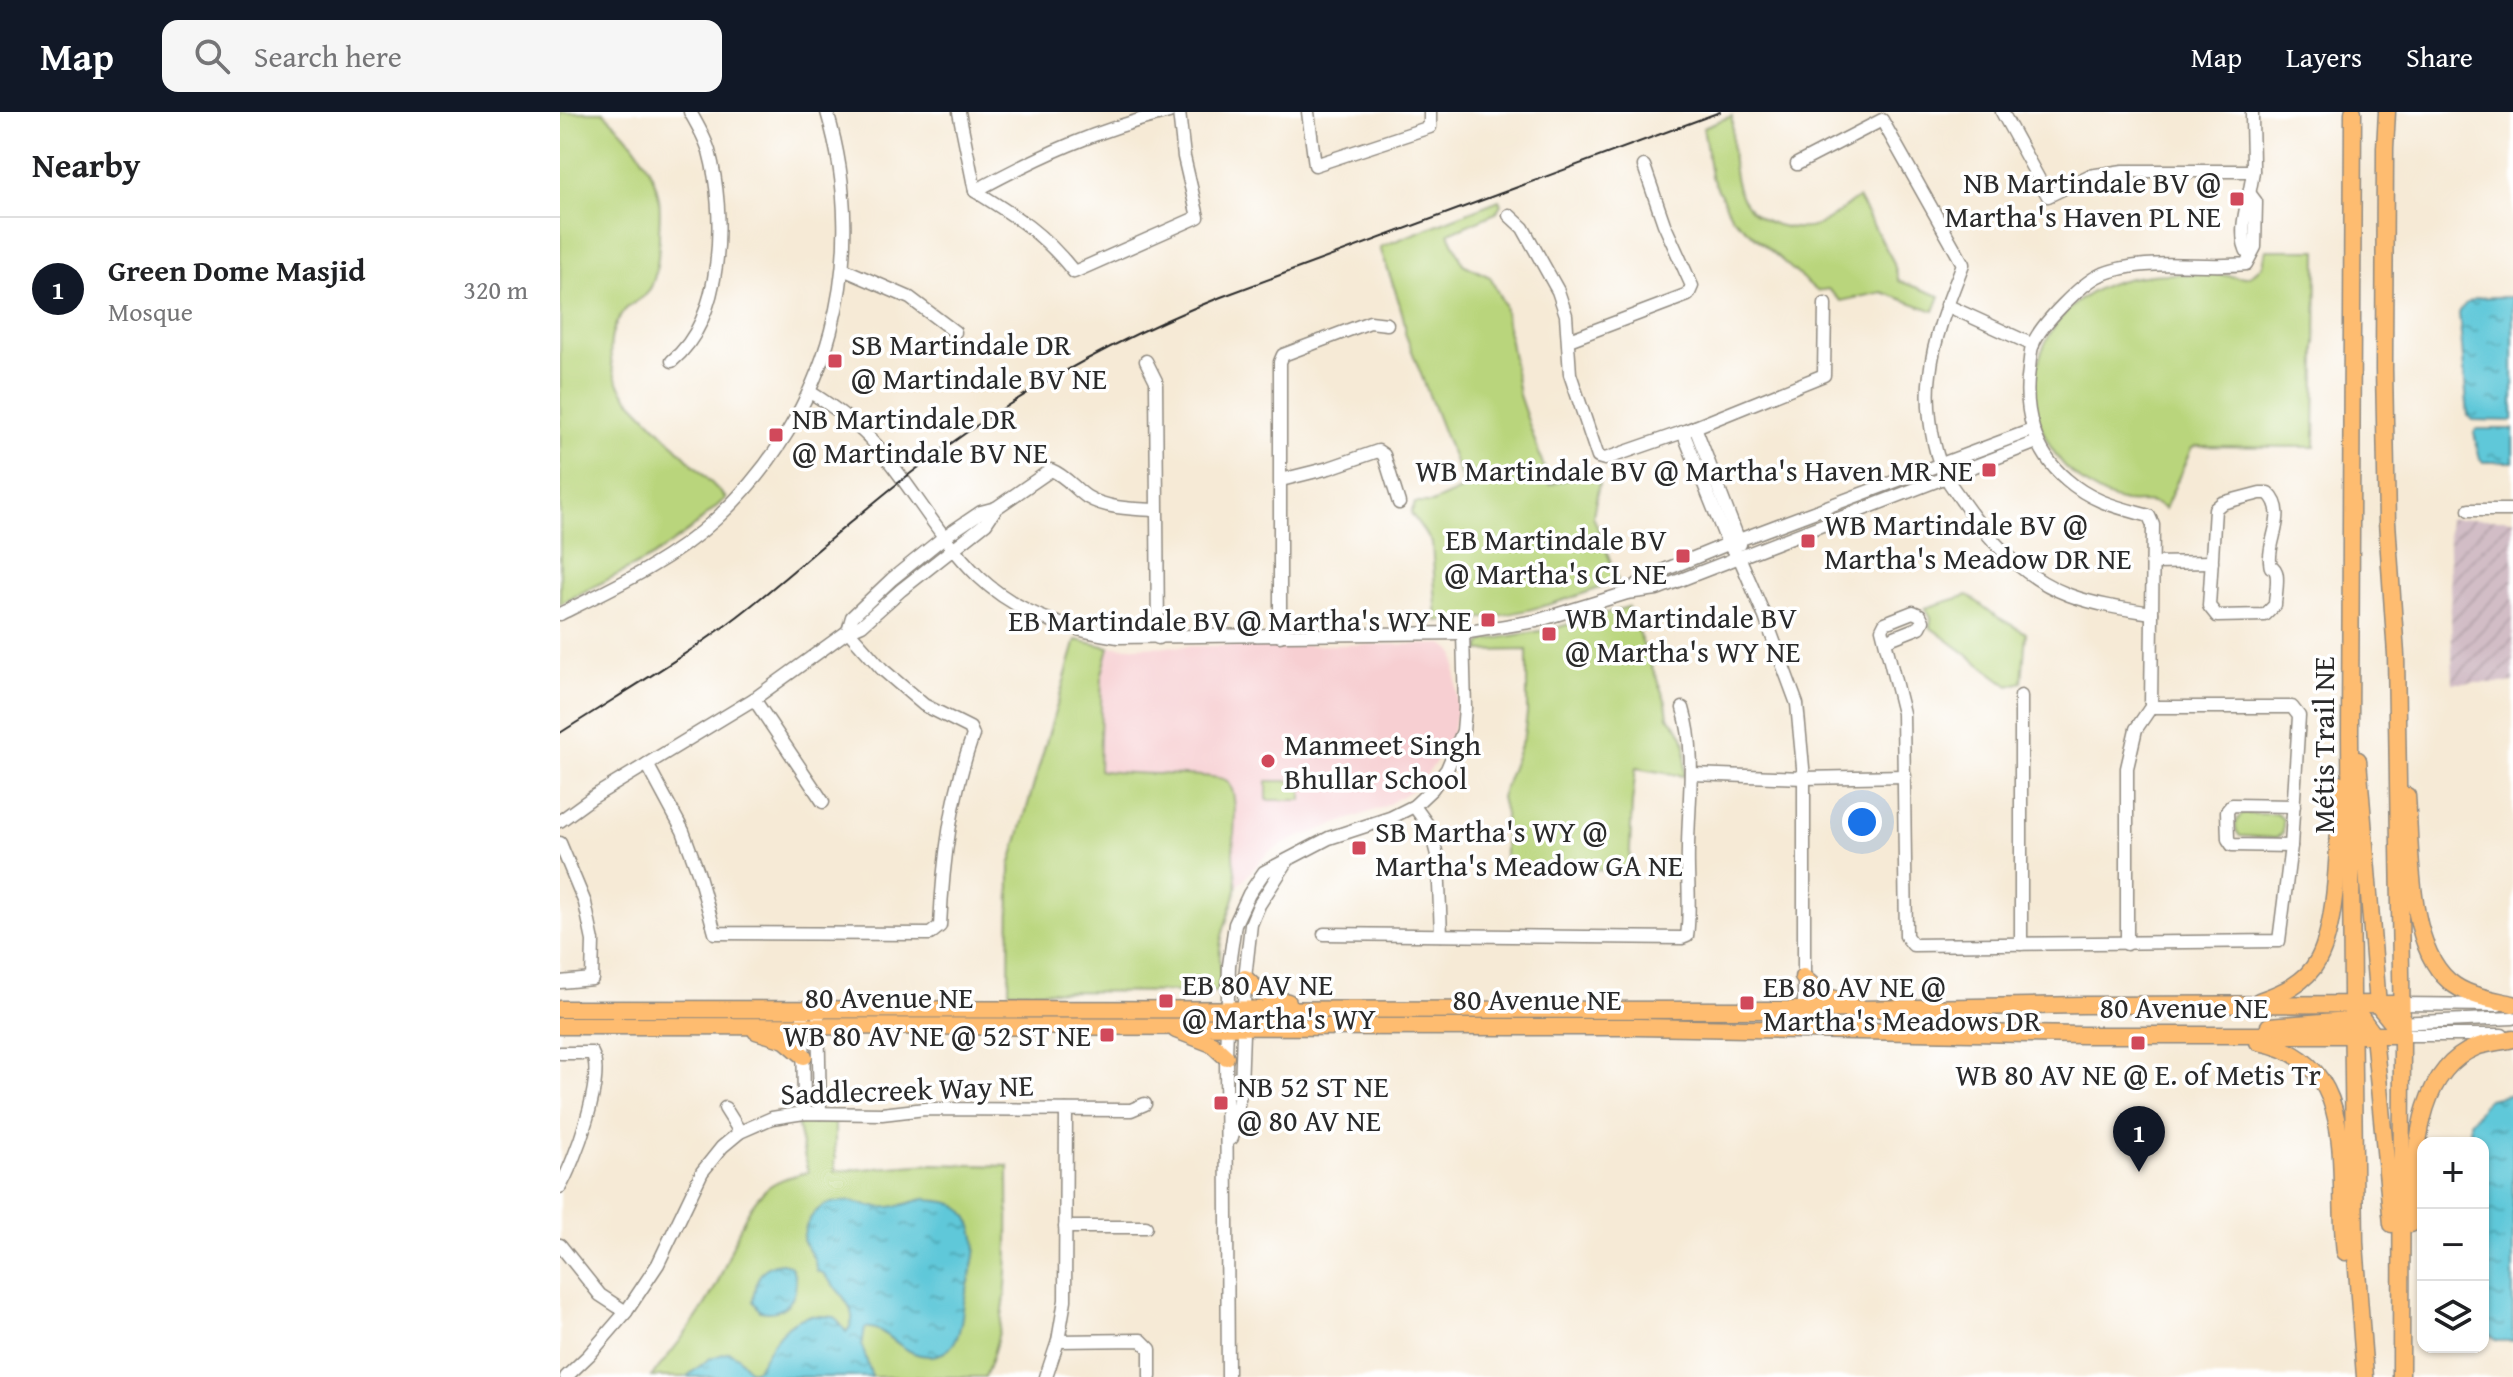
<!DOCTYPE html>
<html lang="en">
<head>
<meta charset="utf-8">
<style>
  :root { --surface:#fff; --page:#f6f6f6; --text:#202124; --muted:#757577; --line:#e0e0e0; --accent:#111827 }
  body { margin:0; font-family:"Gentium Book Plus",serif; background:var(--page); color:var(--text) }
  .controls { position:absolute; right:24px; bottom:24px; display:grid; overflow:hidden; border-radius:16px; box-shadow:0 2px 6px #0004 }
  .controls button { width:72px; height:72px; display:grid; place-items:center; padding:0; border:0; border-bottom:2px solid var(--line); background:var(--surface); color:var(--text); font:40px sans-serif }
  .you { position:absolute; left:1302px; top:710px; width:28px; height:28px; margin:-20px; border:6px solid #fff; border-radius:50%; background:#1a73e8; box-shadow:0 0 0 12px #1a73e833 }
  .badge { display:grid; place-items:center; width:52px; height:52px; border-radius:50%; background:var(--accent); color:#fff; font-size:26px; font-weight:700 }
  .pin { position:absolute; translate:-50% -66px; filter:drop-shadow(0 2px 4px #0008) }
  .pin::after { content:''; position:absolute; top:42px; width:28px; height:24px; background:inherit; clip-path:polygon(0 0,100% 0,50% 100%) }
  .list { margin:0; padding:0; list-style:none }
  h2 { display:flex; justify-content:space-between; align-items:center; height:104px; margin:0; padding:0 32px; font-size:34px }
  h2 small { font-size:26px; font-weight:400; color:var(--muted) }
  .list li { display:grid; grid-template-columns:52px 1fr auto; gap:24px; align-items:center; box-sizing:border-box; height:144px; padding:0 32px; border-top:2px solid var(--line) }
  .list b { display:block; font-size:30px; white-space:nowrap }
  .list p { margin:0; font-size:26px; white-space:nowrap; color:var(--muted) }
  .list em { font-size:26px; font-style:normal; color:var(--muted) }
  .icon { flex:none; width:44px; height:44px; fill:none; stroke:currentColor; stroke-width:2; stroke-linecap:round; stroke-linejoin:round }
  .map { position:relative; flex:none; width:1953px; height:1265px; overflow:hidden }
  header { display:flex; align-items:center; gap:48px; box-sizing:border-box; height:112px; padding:0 40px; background:var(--accent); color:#fff }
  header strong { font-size:38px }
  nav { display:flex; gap:44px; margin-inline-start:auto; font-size:28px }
  .search { width:560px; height:72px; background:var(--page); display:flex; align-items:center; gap:20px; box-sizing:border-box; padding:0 28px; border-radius:16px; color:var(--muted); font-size:30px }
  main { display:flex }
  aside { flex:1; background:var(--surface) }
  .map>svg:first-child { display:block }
  .built { fill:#f7cfd2 }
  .industrial { fill:url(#industrial-furrows) }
  .park { fill:#b9d57b; stroke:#728053; stroke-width:2 }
  .water { fill:url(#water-ripples); stroke:#447a82; stroke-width:2 }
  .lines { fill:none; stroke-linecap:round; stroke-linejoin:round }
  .minor-casing { stroke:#908a80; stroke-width:15 }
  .major-casing { stroke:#908a80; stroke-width:19 }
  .minor { stroke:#fff; stroke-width:12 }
  .major { stroke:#febc70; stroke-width:16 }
  .tram { stroke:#2b2b2b; stroke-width:2 }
  .poi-dot { fill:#d1495b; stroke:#fff; stroke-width:3 }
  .labels { text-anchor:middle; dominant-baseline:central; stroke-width:7; stroke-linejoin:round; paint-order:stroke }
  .poi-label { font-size:30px; fill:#2b2b2b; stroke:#fff; text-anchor:start }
  .street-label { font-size:30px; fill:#2b2b2b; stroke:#fff }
</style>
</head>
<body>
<header>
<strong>Map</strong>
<div class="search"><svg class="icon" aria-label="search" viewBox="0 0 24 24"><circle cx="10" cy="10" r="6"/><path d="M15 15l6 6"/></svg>Search here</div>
<nav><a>Map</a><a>Layers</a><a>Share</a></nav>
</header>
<main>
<aside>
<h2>Nearby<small></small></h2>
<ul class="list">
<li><span class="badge">1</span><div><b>Green Dome Masjid</b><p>Mosque</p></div><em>320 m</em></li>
</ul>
</aside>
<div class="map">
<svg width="1953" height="1265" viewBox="0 0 1953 1265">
  <defs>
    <pattern id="industrial-furrows" width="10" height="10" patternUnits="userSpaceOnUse" patternTransform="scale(2)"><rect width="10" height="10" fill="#d2bdc6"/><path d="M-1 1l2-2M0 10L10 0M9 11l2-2" fill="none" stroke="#b4a3aa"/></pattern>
    <pattern id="water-ripples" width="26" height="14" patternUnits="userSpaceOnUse" patternTransform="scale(2)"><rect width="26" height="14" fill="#5ec8d9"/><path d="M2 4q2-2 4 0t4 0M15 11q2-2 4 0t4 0" fill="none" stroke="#4ea3b0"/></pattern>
  </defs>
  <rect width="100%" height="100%" fill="#fff"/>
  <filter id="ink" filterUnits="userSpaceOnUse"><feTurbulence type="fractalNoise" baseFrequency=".0125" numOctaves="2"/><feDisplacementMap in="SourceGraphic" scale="16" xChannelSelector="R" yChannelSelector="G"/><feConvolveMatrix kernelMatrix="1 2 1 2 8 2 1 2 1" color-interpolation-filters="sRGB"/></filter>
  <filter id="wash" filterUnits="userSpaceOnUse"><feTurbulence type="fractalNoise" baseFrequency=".006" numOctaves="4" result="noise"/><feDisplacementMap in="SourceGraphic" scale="32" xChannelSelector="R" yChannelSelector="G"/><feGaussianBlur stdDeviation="1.8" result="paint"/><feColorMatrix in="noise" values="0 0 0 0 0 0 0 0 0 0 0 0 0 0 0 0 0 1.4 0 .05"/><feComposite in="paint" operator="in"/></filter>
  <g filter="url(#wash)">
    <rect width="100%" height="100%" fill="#f6ead6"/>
    <path class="built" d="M883,532L893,539L895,544L897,599L892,622L883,640L858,674L824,695L729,729L708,741L676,776L673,743V684L649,664H616L539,658L542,562L549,535Z"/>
    <path class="industrial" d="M1888,407H1953V571H1893Z"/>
    <g class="park">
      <path d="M0,0H43C67,22 94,53 99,87C101,99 99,112 99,124C99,142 98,163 89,179C84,187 72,190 65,198C42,225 48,263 70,288L166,386L130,418L92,445L0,492Z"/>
      <path d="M1172,4C1173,51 1166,104 1226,115C1237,117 1252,117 1262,111C1275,105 1286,93 1298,86L1333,149L1339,169L1380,184L1374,199L1322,180L1281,189L1268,177L1257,179L1172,105L1151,64L1143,15Z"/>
      <path d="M939,88L941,92L936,101L889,121L903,152L930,165L944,193L959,283L990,373L1020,363L1032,355L1041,360L1033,404L1058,469C999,492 941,509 877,509L872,431L851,401L855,391H872L905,376L845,221C848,208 825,152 820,135Z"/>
      <path d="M1706,138H1757L1755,335L1635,334L1631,337L1605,397C1590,386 1581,392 1565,390C1549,387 1533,378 1521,369C1496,349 1480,323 1476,292C1472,260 1481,231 1501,206C1541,159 1596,161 1653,162C1665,162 1678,168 1689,164C1695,162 1699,157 1703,153Z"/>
      <path d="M1408,483L1436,504L1466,521L1462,570L1449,574L1370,515L1371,506L1365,496Z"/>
      <path d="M1068,495L1106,590L1108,605C1130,624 1126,638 1124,664L1076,656L1072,691L1069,759L947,756L945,752V702L941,685L964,623L967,602V538L919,539L921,532L927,528L992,517Z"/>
      <path d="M516,528L549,535L542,562L539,658C562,664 657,660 667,669C680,681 673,724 673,741C673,753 678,767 676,778C672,798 661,817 660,837C659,853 663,865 656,880L449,879L450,754Z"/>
      <rect x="707" y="669" width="35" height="19"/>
      <path d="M1683,702H1717L1723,707V721L1716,726L1680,724C1673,717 1675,707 1683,702Z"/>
      <path d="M275,1010V1059L372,1052L448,1054C448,1126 453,1197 425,1265H91C115,1236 138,1207 156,1174C171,1144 179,1104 203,1080C214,1068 232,1064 248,1060L237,1011Z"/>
    </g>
    <g class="water">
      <path d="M1953,185V309L1912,308L1908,304L1899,201C1908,180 1933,186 1953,185Z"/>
      <path d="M1917,317H1953V350H1924L1920,347L1914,321Z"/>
      <path d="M1953,982V1229H1937L1923,1217V1031H1911L1910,1010L1928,987Z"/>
      <path d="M366,1086C385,1093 395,1085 408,1106C424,1132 411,1159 405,1185C401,1204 403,1237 377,1243C344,1251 328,1212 305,1216L302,1234L312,1265H198L193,1263L192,1265H126L149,1247L169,1240L178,1245L190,1259L197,1257C209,1237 223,1208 250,1204C257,1203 267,1205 275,1205L286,1220C305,1200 276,1178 263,1161L257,1159L254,1147L243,1128C247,1098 267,1085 297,1091C303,1092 309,1095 316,1095C332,1097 350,1091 366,1086Z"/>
      <path d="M222,1151L230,1153C245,1177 228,1206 200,1199L193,1189C195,1169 200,1152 222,1151Z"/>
    </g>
  </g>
  <g filter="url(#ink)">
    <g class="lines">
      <defs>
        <g id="minor">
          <path d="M399,0L415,79C457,105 483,121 514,160L638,105L624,45L619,0"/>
          <path d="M748,0L755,53L870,15V0"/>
          <path d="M1442,0L1488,84L1529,64L1563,59H1693"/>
          <path d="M1237,52L1322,8L1403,152C1389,188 1374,224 1370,262C1366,290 1371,326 1380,352C1384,366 1394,377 1402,389C1430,429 1462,465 1509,483C1536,493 1564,497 1592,501"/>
          <path d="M415,79C481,43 536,18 609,0"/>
          <path d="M949,103L963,116L998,179L1006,203L1010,262L1038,345L1045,347L1123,320L1264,263L1265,192"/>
          <path d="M1689,143C1674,120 1692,83 1693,57C1693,38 1692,19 1692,0"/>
          <path d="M283,157L350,186L395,220"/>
          <path d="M1386,193L1473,233"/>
          <path d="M1009,228L1128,183L1132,174L1104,112L1084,54"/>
          <path d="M112,249C164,206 166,101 149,39C145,26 137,12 130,0"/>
          <path d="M586,249L596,269L598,526"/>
          <path d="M250,280C274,295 298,312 317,334C353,376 379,426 419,465C458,502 508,518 558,525L903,521L976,509L1067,481L1097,477L1477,330"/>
          <path d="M1135,315L1180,432"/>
          <path d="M1123,320L1168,432L1180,447L1205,505L1237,592L1244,666V916"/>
          <path d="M721,368L769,356L818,339L824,343L839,391"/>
          <path d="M1700,381H1708C1729,400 1708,427 1710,449C1711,461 1711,449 1716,460C1719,468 1715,484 1715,493L1705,503L1657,504L1649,494L1655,397L1662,391Z"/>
          <path d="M1909,398H1953"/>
          <path d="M1592,451L1652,450"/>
          <path d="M1068,480L1087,465L1168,432L1472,318"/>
          <path d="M0,502C55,475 111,449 156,407C270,302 311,147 267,0"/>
          <path d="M288,519L292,505L332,467L384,425L421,400L436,396"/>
          <path d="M720,524V250L723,243L810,210L827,212"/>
          <path d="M1327,528L1360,515L1363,509L1360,503L1353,500L1325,511L1322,517L1343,601L1346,824L1353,833L1719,829L1731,734L1739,604L1732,595H1591"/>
          <path d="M1461,584V832"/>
          <path d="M194,587L263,690"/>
          <path d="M87,652L123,719L138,760L155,821L370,822L380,814C383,748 391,685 413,623L410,616L364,593L322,557L288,519"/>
          <path d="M1132,662L1244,666L1345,664"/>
          <path d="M854,694L870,716L878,747L881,823"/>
          <path d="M0,709L33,685L194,587L288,519L302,513L341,478L426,411L436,396L491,358C506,364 514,376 527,385C547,397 574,397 596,398"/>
          <path d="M0,731L25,791L33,829L32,867L0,870"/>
          <path d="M1731,734L1672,733L1668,727L1667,699L1672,693L1734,694"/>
          <path d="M764,822L1122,826L1127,824C1131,796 1127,765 1128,737C1128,690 1137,642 1123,596"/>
          <path d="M1567,832V656L1576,617L1591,595L1593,413L1589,404C1557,395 1532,390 1506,367C1474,340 1463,298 1469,257C1470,249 1470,239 1473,232C1481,212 1521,172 1540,163C1585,144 1639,157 1686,152L1695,135L1696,90L1690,82"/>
          <path d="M1841,892L1938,893"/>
          <path d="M243,897L244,1001"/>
          <path d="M258,897L260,1001"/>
          <path d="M1836,911L1953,906"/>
          <path d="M1842,923H1942"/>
          <path d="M0,941H32C46,965 14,1051 0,1075"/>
          <path d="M165,996L180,1020"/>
          <path d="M672,1026L681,976L685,866L691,812L699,793L728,748"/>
          <path d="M505,1115H586"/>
          <path d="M0,1133L40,1183L66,1200"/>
          <path d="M498,1229L581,1228L590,1237V1265"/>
          <path d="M6,1265L29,1243L66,1200L98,1152L142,1060L162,1035L180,1020L212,1006L244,1001L322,1002L365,997L571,998L585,992"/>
          <path d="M486,1265L498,1229L505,1188L506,998"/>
          <path d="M668,1265L666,945L669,853L675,812L689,782L704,760L769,726L830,706L854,694L872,677L887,657L903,619L905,596L903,521"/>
        </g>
        <g id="major">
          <path d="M1793,0L1790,623L1792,882L1795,1131L1805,1265"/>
          <path d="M1827,0L1825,36L1824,257L1827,410L1836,543L1842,923L1841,1265"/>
          <path d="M1798,648L1818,893L1842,923"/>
          <path d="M1847,684C1851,736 1847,833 1889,869C1906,884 1931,887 1953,892"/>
          <path d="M1243,865L1264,884L1289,891"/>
          <path d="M685,866C698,880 710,886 728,890"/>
          <path d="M1699,889C1722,881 1746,871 1758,848C1779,810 1778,718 1781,672"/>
          <path d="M1792,893L1814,923L1832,1112"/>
          <path d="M0,897L1244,898L1524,893L1841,892"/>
          <path d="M0,914L1076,915L1523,923H1842"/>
          <path d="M1709,914L1802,907"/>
          <path d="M616,918L652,932L666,945"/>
          <path d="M196,919L225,928L244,944"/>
          <path d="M1698,930C1804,949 1775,1063 1785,1140"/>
          <path d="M1851,1112C1857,1053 1851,962 1916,935C1927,931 1941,930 1953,927"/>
        </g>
      </defs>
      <use href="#minor" class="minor-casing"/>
      <use href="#major" class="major-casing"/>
      <use href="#minor" class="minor"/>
      <use href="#major" class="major"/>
      <path class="tram" d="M0,621C59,583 122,547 178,504C237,458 291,407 351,361C445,288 551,229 661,185L1160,0"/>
    </g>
  </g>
  <g class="poi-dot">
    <rect x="1669" y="79" width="16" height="16" rx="4"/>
    <rect x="267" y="241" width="16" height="16" rx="4"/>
    <rect x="208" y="315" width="16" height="16" rx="4"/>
    <rect x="1421" y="350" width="16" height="16" rx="4"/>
    <rect x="1240" y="421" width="16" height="16" rx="4"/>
    <rect x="1115" y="436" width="16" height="16" rx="4"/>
    <rect x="920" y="500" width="16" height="16" rx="4"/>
    <rect x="981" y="514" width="16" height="16" rx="4"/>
    <circle cx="708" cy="649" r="8"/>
    <rect x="791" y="728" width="16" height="16" rx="4"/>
    <rect x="598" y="881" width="16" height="16" rx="4"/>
    <rect x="1179" y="883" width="16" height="16" rx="4"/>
    <rect x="539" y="915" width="16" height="16" rx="4"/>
    <rect x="1570" y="923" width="16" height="16" rx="4"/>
    <rect x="653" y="983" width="16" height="16" rx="4"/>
  </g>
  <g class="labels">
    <g class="poi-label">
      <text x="1661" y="70" text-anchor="end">NB Martindale BV @<tspan x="1661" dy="34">Martha's Haven PL NE</tspan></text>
      <text x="291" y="232">SB Martindale DR<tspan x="291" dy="34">@ Martindale BV NE</tspan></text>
      <text x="232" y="306">NB Martindale DR<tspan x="232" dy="34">@ Martindale BV NE</tspan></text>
      <text x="1413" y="358" text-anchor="end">WB Martindale BV @ Martha's Haven MR NE</text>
      <text x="1264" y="412">WB Martindale BV @<tspan x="1264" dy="34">Martha's Meadow DR NE</tspan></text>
      <text x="1107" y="427" text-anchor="end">EB Martindale BV<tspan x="1107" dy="34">@ Martha's CL NE</tspan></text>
      <text x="1005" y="505">WB Martindale BV<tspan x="1005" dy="34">@ Martha's WY NE</tspan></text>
      <text x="912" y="508" text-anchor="end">EB Martindale BV @ Martha's WY NE</text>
      <text x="724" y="632">Manmeet Singh<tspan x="724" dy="34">Bhullar School</tspan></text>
      <text x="815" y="719">SB Martha's WY @<tspan x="815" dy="34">Martha's Meadow GA NE</tspan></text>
      <text x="622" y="872">EB 80 AV NE<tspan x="622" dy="34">@ Martha's WY</tspan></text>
      <text x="1203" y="874">EB 80 AV NE @<tspan x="1203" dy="34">Martha's Meadows DR</tspan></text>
      <text x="531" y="923" text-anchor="end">WB 80 AV NE @ 52 ST NE</text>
      <text x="1578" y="962" text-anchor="middle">WB 80 AV NE @ E. of Metis Tr</text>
      <text x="677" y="974">NB 52 ST NE<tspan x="677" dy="34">@ 80 AV NE</tspan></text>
    </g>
    <g class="street-label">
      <text transform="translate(1763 633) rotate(-90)">Métis Trail NE</text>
      <text x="329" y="885">80 Avenue NE</text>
      <text x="977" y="887">80 Avenue NE</text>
      <text x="1624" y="895">80 Avenue NE</text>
      <text transform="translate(347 977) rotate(-2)">Saddlecreek Way NE</text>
    </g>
  </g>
</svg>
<div class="controls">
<button>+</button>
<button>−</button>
<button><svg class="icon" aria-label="layers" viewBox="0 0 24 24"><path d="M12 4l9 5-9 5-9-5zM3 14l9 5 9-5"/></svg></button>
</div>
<div class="you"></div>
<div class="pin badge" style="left:1579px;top:1060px">1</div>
</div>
</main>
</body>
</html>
